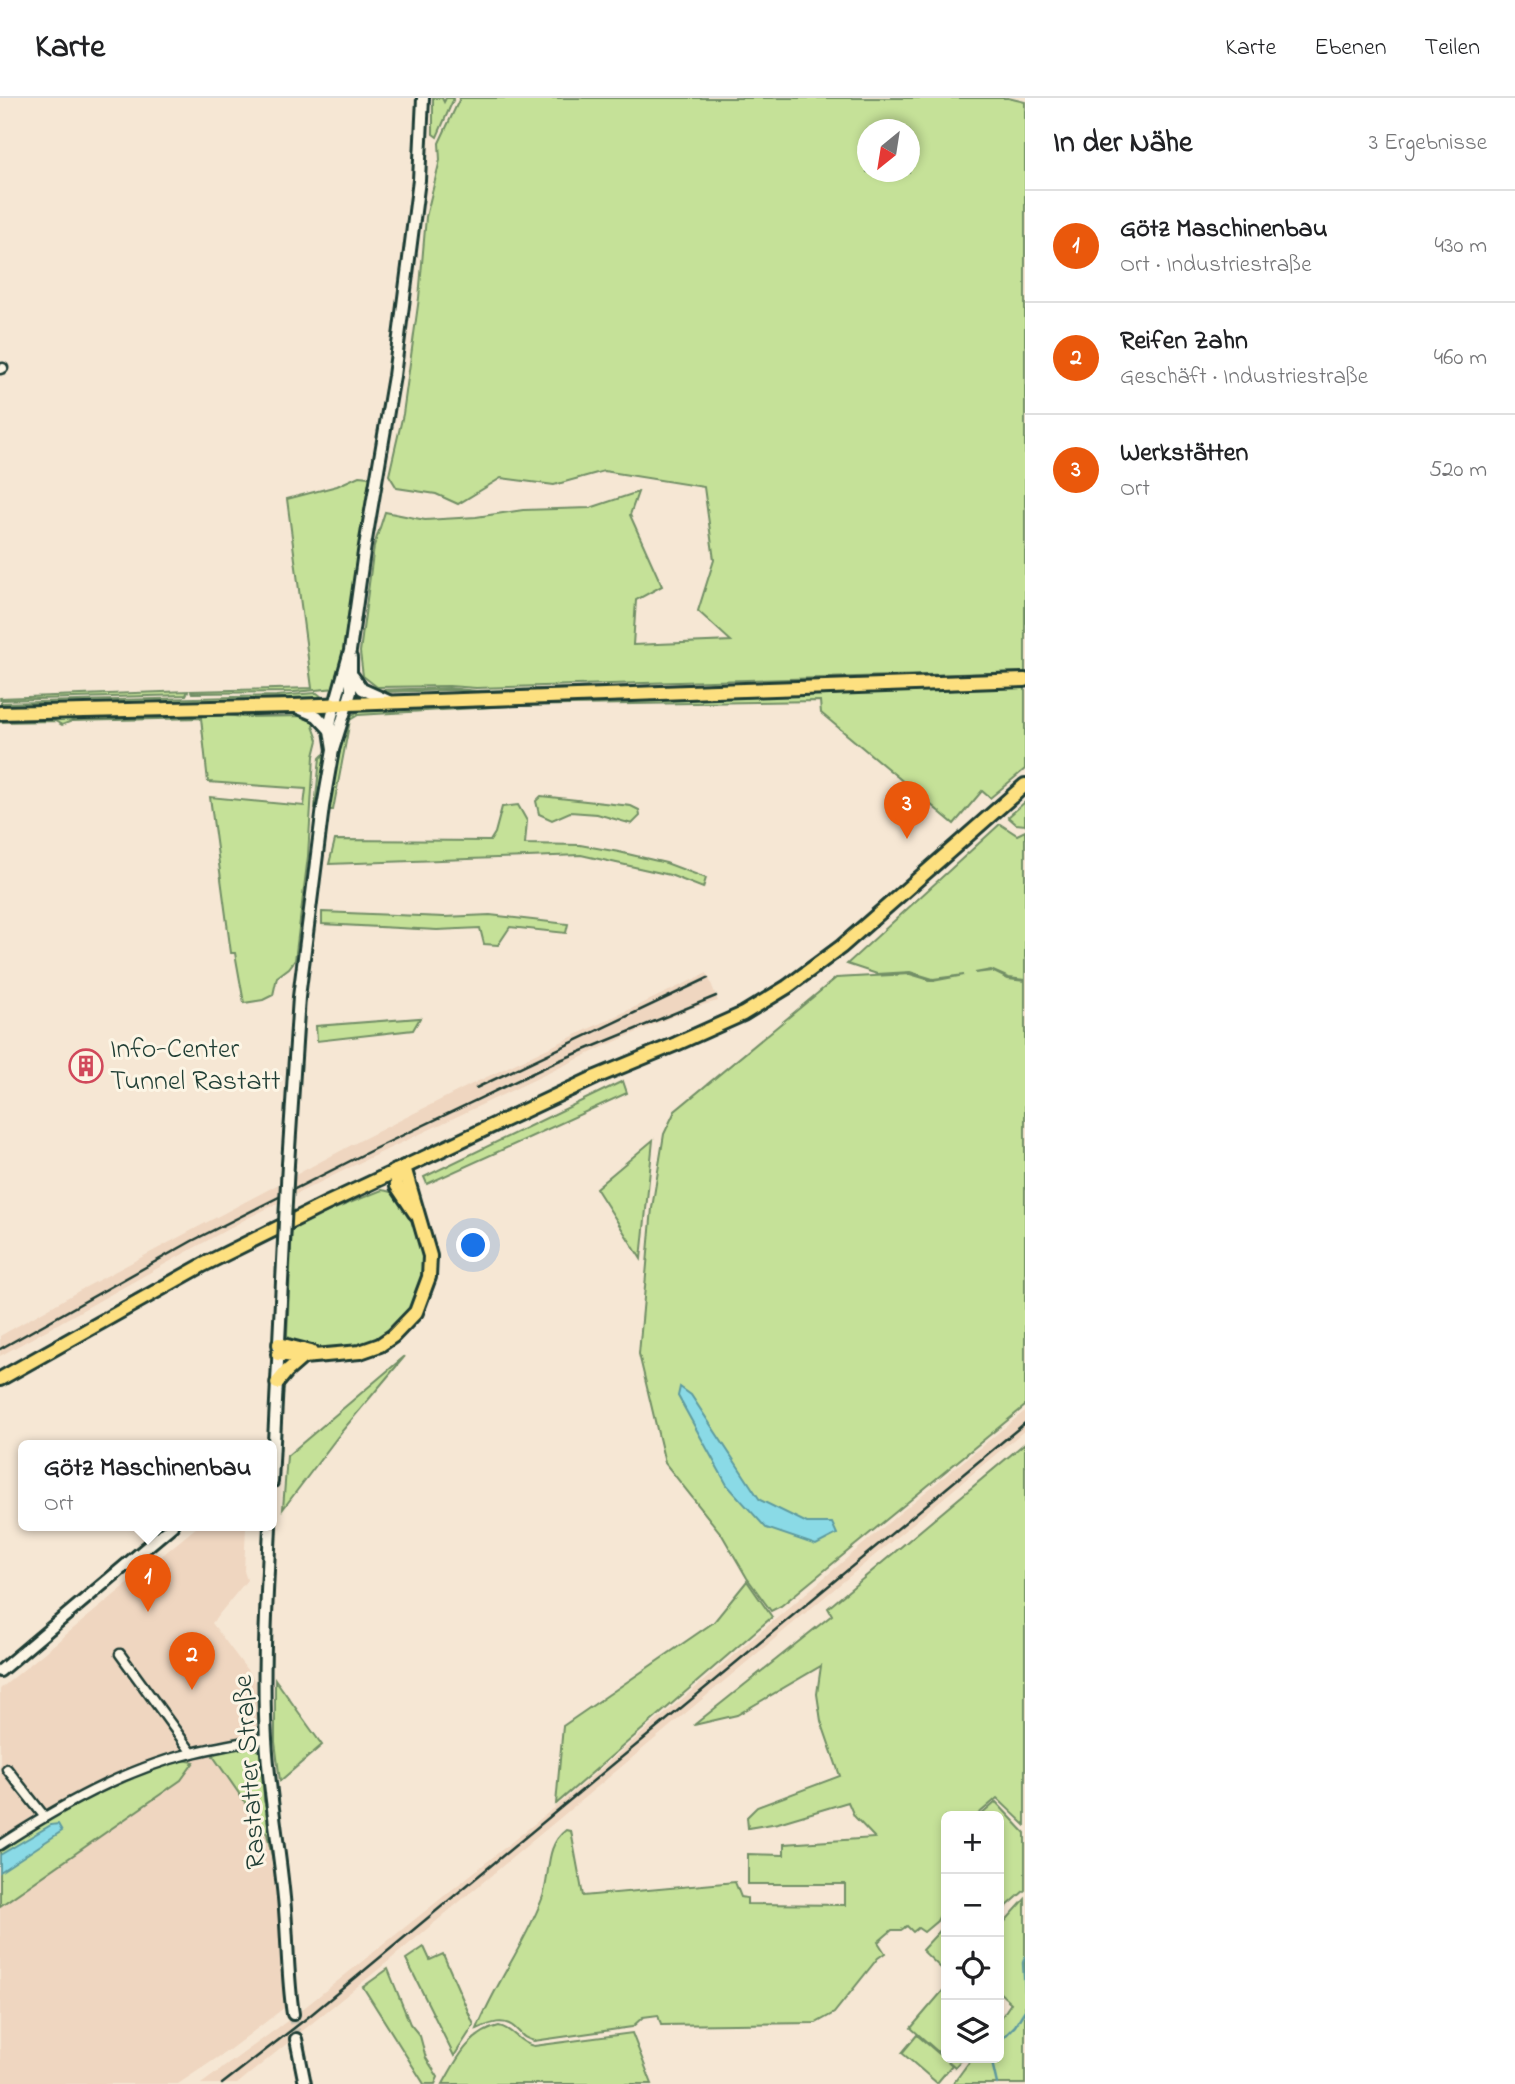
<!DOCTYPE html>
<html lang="de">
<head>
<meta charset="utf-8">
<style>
  :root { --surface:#fff; --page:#f2f2f2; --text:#202124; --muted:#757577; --line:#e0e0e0; --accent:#ea580c }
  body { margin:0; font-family:"Indie Flower",sans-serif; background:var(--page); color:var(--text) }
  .controls { position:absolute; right:21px; bottom:21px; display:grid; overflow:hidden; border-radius:10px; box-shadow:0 4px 10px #0003 }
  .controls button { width:63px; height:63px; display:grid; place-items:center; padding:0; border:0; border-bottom:2px solid var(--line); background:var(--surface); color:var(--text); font:35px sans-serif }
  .compass { position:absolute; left:857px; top:21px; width:63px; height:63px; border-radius:50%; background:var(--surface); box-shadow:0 4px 10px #0003; rotate:210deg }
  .you { position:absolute; left:474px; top:1148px; width:24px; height:24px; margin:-18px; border:5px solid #fff; border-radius:50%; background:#1a73e8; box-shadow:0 0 0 10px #1a73e833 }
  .badge { display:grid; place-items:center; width:46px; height:46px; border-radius:50%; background:var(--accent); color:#fff; font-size:23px; font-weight:700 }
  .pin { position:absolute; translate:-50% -58px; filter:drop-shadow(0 2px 4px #0008) }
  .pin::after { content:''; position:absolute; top:37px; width:24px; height:21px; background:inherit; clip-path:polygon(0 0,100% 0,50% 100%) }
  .popup { position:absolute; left:18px; top:1342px; width:259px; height:91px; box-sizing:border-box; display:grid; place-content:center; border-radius:10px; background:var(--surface); filter:drop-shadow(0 2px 5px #0005); font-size:23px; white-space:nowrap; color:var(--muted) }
  .popup b { font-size:26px; color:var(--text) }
  .popup::after { content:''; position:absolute; left:50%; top:100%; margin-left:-14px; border:14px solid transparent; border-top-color:var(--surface) }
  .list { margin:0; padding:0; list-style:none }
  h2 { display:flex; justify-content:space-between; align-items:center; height:91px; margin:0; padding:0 28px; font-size:30px }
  h2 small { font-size:23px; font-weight:400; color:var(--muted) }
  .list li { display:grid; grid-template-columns:46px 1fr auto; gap:21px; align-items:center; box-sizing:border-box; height:112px; padding:0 28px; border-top:2px solid var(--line) }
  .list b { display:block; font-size:26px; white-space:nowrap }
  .list p { margin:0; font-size:23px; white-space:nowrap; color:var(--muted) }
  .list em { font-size:23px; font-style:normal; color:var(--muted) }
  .icon { flex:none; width:38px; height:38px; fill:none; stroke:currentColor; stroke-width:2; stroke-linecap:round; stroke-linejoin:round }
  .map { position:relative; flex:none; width:1025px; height:1986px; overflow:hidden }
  header { display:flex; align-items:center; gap:42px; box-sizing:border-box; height:98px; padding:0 35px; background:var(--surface); border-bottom:2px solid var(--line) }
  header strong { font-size:33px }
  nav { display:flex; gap:38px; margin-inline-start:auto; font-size:24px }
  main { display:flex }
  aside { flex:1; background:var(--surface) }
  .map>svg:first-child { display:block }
  .built { fill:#efd6c0 }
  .green { fill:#c5e198; stroke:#728f66; stroke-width:2; fill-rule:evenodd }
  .water { fill:#8adae6; stroke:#5f9b9f; stroke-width:2 }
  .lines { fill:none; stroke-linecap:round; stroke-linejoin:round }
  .stream { stroke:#5f9b9f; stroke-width:2.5 }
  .tertiary-tunnel { stroke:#cbc5b4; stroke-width:10; stroke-dasharray:10 5; stroke-linecap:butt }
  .minor-casing { stroke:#1f3d34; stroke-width:13 }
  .tertiary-casing { stroke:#1f3d34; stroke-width:16 }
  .primary-casing { stroke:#1f3d34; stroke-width:18 }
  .minor { stroke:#fcf5e5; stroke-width:8 }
  .tertiary { stroke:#fcf5e5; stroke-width:10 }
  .primary { stroke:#fde080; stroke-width:12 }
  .rail { stroke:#1f3d34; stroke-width:2.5 }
  .tertiary-bridge-casing { stroke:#1f3d34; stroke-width:16; stroke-linecap:butt }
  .tertiary-bridge { stroke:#fcf5e5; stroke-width:10 }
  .labels { text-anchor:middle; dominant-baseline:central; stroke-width:6; stroke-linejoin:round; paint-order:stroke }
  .poi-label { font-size:28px; fill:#1f3d34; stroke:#fcf5e5; text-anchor:start }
  .street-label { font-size:28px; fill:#1f3d34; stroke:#fcf5e5 }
</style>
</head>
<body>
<header>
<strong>Karte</strong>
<nav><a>Karte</a><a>Ebenen</a><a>Teilen</a></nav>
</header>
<main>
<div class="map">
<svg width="1025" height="1986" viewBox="0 0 1025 1986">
  <rect width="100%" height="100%" fill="#f6e7d4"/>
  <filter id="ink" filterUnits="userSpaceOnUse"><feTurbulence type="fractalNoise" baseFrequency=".0143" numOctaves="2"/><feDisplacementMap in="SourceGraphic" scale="14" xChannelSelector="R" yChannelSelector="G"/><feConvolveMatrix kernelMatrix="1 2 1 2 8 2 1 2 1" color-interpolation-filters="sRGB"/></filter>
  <g filter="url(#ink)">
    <g class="built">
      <path d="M707,875L718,903L692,910L603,949L363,1063L246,1121L0,1258V1238L84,1190L359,1043L470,987Z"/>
      <path d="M1025,1313V1332L385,1866L237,1986H201L290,1921L563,1703L901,1414Z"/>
      <path d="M198,1428H246L244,1473L247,1482L212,1525L256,1584L257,1628L238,1639L208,1644L212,1658L267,1737L278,1801L284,1910L229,1952L178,1986H0V1591Z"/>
    </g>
    <g class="green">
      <path d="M433,0H442L444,4L446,0H454L437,39L433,36Z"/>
      <path d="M460,0H1008L1025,4V574L476,590L449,588L377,589L363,578L360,554L374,448L385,414L425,422L476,419L523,412L590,410L638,394L630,417L662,488L636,502L633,547L731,543L698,513L714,462L704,389L604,373L554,387L501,380L458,406L436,396L397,390L389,377L403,316L419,200L426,119L440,62L439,45ZM867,32H909V74H867Z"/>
      <path d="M359,378L369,379L374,385L336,590L294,594L192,595L191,593L312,590L287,401L337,388Z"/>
      <path d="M1025,576V578L483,595L453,592L380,594L374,592L449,590L476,593Z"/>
      <path d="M1025,587V671L990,700L982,693L954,726L821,615L820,603L510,608L358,617L350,622L333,712H327L347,620L359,613L484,605L791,595L831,597L882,592Z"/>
      <path d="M188,593L186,597L0,602V600Z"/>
      <path d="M317,595L322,599L0,610L1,605L276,598Z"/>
      <path d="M208,615L243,619L306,618L317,622L313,628L318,642L314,658L308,758L295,862L289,870L277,879L273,897L263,902L244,905L235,855H231L210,699L304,708L306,691L208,684L201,620L72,623L62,627L55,623L0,624V620Z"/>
      <path d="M323,657L325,665L320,711L315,710L320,660Z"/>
      <path d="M541,698L631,708L639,712L640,718L632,726L597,716L570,714L552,722L539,716L536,703Z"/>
      <path d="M1025,704V727L1016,726L1008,719Z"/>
      <path d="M518,707L527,723L525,746L580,747L619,754L666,765L706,780L703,790L670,777L581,757L329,766L335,742L490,743L495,735L502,709Z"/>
      <path d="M1000,726L1017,737L1025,733V882L1009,880L991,872L975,875L992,873L1008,881L1025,883V1308L781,1508L771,1513L747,1480L722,1437L665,1365L639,1256L652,1110L664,1036L675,1013L836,880L910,876L933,883L964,877L933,881L910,874L877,876L847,866Z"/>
      <path d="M322,814L444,819L490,817L568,826L566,835L510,829L498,847L484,846L480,830L437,832L322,826Z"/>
      <path d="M420,920L413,932L317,943L316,928Z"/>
      <path d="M623,983L627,995L427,1086L424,1079Z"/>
      <path d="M653,1042L641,1161L596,1090Z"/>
      <path d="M382,1092C409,1095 414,1122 420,1144C422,1151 427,1162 427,1169C423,1220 375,1255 326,1250C313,1248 294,1248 287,1237L292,1128Z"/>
      <path d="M405,1258L342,1333L283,1411L287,1358Z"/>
      <path d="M1025,1345V1727L997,1700L976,1718H946V1806L937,1823L924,1834L918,1830L913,1834L907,1828L901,1832H892L878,1844L885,1855L878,1860L834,1915L816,1925L661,1927L658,1917L643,1919L632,1929L534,1943C521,1939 524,1938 515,1930C504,1919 489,1926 477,1931C495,1886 525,1846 542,1801C551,1778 544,1748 566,1732L571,1733L583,1798L735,1784L741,1799L747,1800V1806L845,1807V1786H748V1756L784,1757V1746L875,1740L854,1718L848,1704L778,1725L748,1730L747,1719L757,1709L840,1678L821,1623L817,1596L821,1568L737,1617L694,1627L832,1517L828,1510Z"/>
      <path d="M747,1483L772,1519L556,1706L563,1628L714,1524Z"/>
      <path d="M275,1581L322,1647L280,1683L275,1644Z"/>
      <path d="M249,1648L262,1654L264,1703L269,1716L276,1763H273L267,1736L213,1658L216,1654Z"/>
      <path d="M182,1662L194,1664L181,1682L0,1808V1751C34,1729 68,1707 105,1690C130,1678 157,1670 182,1662Z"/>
      <path d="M996,1704L1025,1735V1792L1006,1809L999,1801V1718H980Z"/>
      <path d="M1025,1801V1986H953L972,1960H999V1923L1011,1905L999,1894V1830Z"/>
      <path d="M946,1826V1875L922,1852Z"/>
      <path d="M424,1849L430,1862L443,1856L474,1927L454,1958L406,1861Z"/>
      <path d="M388,1871L410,1926L420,1938L426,1960L438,1979L435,1986H424L363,1889Z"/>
      <path d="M946,1889V1960H963L955,1969L911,1930Z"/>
      <path d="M499,1928C514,1931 518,1945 534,1948L632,1935L652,1986H443C457,1961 469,1935 499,1928Z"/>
      <path d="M917,1937L952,1967L937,1985L902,1955Z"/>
    </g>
    <g class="water">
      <path d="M680,1289L691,1297L760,1402L807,1425H832L837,1436L816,1447L766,1430L727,1387L678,1298Z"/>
      <path d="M58,1726L62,1733L0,1774V1757L51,1727Z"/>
    </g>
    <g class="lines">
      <g class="stream">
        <path d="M1025,1859L1023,1865L1025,1894"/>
        <path d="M999,1944L1015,1928L1025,1912"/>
        <path d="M991,1960L997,1986"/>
      </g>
      <path class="tertiary-tunnel" d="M293,1916L296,1941"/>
      <defs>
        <g id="minor">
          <path d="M0,271L3,270"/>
          <path d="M120,1556L192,1655"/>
          <path d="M7,1671L44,1718"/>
          <path d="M0,1747C60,1708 123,1672 192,1655C216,1649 241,1645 266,1640"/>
        </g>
        <g id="tertiary">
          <path d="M353,578L362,591L391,604"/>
          <path d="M296,609L317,618L330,632"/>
          <path d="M333,652L330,632L331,621L350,553L364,454L394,278L419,82L423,0"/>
          <path d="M288,1066L299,899L323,709L333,652L351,594V560"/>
          <path d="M272,1384L284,1143"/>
          <path d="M270,1428C267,1499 262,1571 266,1641C269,1694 279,1747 284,1800C288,1839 287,1877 293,1916"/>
          <path d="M0,1573L172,1428"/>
          <path d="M296,1941L305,1986"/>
        </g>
        <g id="primary">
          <path d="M0,615L293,608L1025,582"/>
          <path d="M396,1073L397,1088L415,1115"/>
          <path d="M279,1246L311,1254"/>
          <path d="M278,1256L303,1259L360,1254L380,1247L393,1238L416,1214L429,1179L430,1158L404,1069"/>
          <path d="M0,1281L203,1167L326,1106L596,979L676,946L743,916L787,889L841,849L1025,687"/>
          <path d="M277,1285L287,1273L303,1259"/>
        </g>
      </defs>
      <use href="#minor" class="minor-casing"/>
      <use href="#tertiary" class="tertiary-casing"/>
      <use href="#primary" class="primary-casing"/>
      <use href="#minor" class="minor"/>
      <use href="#tertiary" class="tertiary"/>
      <use href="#primary" class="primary"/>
      <g class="rail">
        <path d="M476,990L708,880"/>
        <path d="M0,1251L192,1143L374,1051L558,963L716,898"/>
        <path d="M222,1986L307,1920L1025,1325"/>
      </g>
      <defs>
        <path id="tertiary-bridge" d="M284,1143L288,1066"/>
      </defs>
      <use href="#tertiary-bridge" class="tertiary-bridge-casing"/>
      <use href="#tertiary-bridge" class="tertiary-bridge"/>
    </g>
  </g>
  <defs>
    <symbol id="building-ring" viewBox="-11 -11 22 22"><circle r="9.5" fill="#fcf5e5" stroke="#d1495b" stroke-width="1.5"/><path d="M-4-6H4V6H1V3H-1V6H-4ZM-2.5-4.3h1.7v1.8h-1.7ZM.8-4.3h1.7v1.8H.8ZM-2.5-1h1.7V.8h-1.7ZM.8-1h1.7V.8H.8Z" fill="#d1495b"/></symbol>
  </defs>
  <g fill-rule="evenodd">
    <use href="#building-ring" x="67" y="949" width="38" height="38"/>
  </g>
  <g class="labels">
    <g class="poi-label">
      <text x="110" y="952">Info-Center<tspan x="110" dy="32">Tunnel Rastatt</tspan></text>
    </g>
    <g class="street-label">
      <text transform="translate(251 1674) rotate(-94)">Rastatter Straße</text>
    </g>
  </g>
</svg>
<div class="controls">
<button>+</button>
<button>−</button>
<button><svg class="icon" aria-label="locate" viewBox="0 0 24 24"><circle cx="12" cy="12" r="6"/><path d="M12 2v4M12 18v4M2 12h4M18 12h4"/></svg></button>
<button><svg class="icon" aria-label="layers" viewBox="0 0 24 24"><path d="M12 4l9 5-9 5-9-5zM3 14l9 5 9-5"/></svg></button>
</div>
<svg class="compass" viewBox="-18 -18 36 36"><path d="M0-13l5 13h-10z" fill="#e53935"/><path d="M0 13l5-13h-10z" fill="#757577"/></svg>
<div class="you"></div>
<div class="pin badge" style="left:148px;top:1514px">1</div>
<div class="popup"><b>Götz Maschinenbau</b>Ort</div>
<div class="pin badge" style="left:192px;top:1592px">2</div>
<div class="pin badge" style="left:907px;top:741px">3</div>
</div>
<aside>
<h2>In der Nähe<small>3 Ergebnisse</small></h2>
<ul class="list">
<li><span class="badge">1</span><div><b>Götz Maschinenbau</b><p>Ort · Industriestraße</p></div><em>430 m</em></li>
<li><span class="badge">2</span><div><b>Reifen Zahn</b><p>Geschäft · Industriestraße</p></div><em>460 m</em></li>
<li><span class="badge">3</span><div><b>Werkstätten</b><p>Ort</p></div><em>520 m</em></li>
</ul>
</aside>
</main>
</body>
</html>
